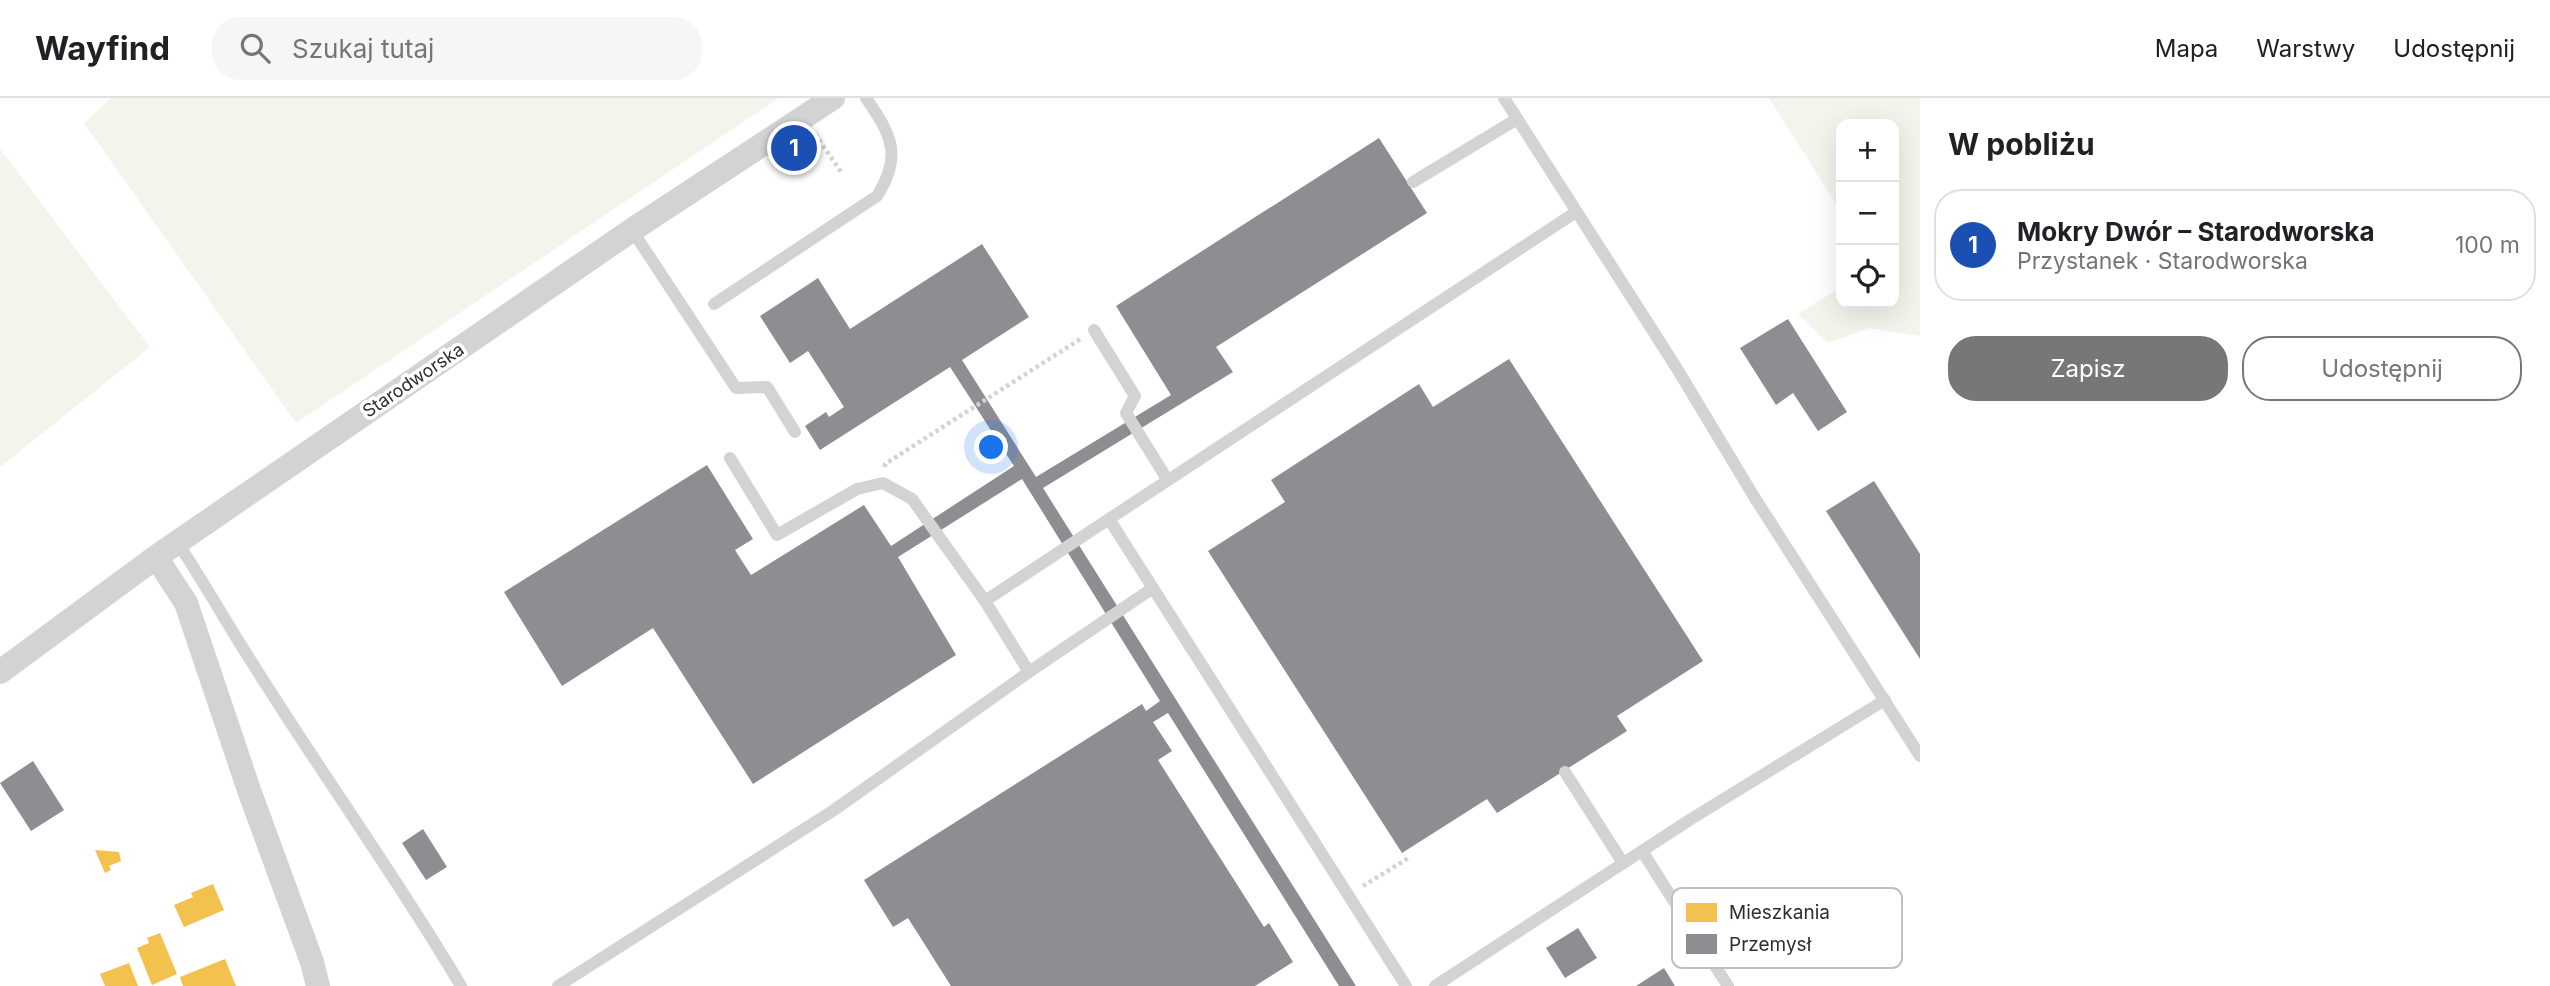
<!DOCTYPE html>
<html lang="pl">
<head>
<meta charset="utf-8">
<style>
  :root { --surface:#fff; --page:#f6f6f6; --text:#202124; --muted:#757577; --line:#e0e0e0; --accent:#777 }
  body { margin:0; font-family:Inter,sans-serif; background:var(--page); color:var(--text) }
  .controls { position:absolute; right:21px; top:21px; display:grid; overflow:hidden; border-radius:14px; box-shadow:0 7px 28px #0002 }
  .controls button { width:63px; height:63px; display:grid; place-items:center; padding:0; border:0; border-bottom:2px solid var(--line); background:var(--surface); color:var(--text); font:35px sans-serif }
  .you { position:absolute; left:992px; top:350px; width:24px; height:24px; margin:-18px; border:5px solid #fff; border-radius:50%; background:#1a73e8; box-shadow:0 0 0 10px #1a73e833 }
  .badge { display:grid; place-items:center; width:46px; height:46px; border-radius:50%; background:var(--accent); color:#fff; font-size:23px; font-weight:700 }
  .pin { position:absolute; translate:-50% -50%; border:4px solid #fff; box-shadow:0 2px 7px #0006 }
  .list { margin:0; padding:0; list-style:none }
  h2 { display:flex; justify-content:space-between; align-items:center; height:91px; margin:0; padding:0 28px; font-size:30px }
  h2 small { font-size:23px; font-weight:400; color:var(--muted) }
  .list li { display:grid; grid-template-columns:46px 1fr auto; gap:21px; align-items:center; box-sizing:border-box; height:112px; margin:0 14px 14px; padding:0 14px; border:2px solid var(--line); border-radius:28px }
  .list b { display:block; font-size:26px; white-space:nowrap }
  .list p { margin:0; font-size:23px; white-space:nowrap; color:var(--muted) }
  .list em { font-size:23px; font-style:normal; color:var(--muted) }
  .actions { display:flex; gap:14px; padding:21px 28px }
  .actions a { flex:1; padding:16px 0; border:2px solid var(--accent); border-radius:28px; text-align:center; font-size:24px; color:var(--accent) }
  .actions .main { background:var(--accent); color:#fff }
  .icon { flex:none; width:38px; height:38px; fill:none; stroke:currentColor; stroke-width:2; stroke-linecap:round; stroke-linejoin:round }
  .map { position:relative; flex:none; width:1920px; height:888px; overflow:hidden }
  header { display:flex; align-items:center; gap:42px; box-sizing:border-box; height:98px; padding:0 35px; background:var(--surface); border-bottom:2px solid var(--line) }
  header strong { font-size:33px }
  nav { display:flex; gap:38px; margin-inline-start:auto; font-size:24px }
  .search { width:490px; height:63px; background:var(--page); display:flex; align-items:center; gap:18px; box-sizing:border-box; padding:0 24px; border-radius:28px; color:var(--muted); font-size:26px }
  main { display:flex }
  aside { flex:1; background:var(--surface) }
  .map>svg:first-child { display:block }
  .green { fill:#f1f5eb }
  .homes { fill:#f2c14e }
  .industry { fill:#8d8d92 }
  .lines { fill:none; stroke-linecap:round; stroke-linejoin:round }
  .path { stroke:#d3d3d3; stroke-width:4.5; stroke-dasharray:3.5 3.5; stroke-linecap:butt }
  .lane { stroke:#d3d3d3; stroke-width:12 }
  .street { stroke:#d3d3d3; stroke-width:24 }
  .labels { text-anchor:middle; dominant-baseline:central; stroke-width:7; stroke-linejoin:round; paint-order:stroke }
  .street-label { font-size:18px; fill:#2e2e2e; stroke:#fff }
  .key { fill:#fff; stroke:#c0c0c0; stroke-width:2 }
  .key-label { font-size:19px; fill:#2e2e2e }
</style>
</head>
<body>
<header>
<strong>Wayfind</strong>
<div class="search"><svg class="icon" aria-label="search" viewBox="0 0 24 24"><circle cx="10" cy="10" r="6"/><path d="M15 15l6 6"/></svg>Szukaj tutaj</div>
<nav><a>Mapa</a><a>Warstwy</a><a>Udostępnij</a></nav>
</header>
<main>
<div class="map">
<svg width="1920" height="888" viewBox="0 0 1920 888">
  <rect width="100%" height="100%" fill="#fff"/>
  <g class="green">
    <path d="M111,0H779L296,325L84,25Z"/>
    <path d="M1769,0H1920V238L1869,230L1828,245L1798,216L1841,189V205H1894V26H1841V114Z"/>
    <path d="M0,51L150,249L0,369Z"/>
  </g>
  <g class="homes">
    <path d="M95,752L119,754L121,763L109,768L111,772L105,775Z"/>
    <path d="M213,786L224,812L184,829L174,807L193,799L191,795Z"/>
    <path d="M160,835L177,876L152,887L137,850L149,845L147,840Z"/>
    <path d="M225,861L236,888H183L180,879Z"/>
    <path d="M129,865L138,888H105L100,876Z"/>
  </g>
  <g class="industry">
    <path d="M1379,40L1427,115L1216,249L1233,274L1043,390L1356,888H1339L1168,615L1153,624L1172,653L1158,662L1264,829L1269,825L1293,864L1255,888H951L908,820L893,829L864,782L1142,606L1146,613L1160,603L1022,381L898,459L956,557L753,686L653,530L562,588L504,494L707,367L753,441L735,452L751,477L864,407L891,448L1014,368L950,269L820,352L805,328L826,314L829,319L844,309L808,253L790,265L760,218L818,180L850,231L982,146L1029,219L962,262L1036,379L1171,297L1116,208Z"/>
    <path d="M1788,221L1847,314L1818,333L1793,295L1776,307L1740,250Z"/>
    <path d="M1509,261L1703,563L1617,618L1627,633L1497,715L1487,701L1402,755L1208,453L1285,404L1271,382L1419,286L1433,309Z"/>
    <path d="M1874,383L1920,456V561L1826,413Z"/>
    <path d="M33,663L64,712L31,733L0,685Z"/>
    <path d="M423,731L447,769L426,782L402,745Z"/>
    <path d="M1578,830L1597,860L1565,880L1546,850Z"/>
    <path d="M1664,870L1675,888H1636Z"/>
  </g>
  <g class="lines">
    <g class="path">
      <path d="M815,36L841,74"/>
      <path d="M885,369V366L1082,240"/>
      <path d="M1363,788L1410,759"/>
    </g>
    <g class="lane">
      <path d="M1504,0L1676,269L1753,397L1920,658"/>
      <path d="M1413,84L1517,21"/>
      <path d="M632,132L736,290L767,289L795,334"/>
      <path d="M714,206L877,98C903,58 891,36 866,0"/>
      <path d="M1094,232L1135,298L1126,315L1167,381"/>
      <path d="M730,360L777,437L857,391L883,385L912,401L985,503L1029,574"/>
      <path d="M177,444C204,484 227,526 253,566C321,675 396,778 461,888"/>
      <path d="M985,503L1109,421"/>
      <path d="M1565,674L1623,765"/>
      <path d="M1642,753L1728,888"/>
      <path d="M558,888L834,712L1029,574L1153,490"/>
      <path d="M1406,888L1109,421L1576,114"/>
      <path d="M1435,888L1691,721L1885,602"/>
    </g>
    <g class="street">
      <path d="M156,459L186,505L250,695L312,864L318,888"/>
      <path d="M0,574L156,459L233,406L632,132L833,0"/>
    </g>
  </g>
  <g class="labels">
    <g class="street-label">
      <text transform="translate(413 282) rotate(-34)">Starodworska</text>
    </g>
  </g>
  <rect x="1672" y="790" width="230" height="80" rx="10" class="key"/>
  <rect x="1686" y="805" width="31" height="19" fill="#f2c14e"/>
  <rect x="1686" y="836" width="31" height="20" fill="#8d8d92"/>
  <g class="key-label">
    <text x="1729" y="821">Mieszkania</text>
    <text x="1729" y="853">Przemysł</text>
  </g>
</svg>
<div class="controls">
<button>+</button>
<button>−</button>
<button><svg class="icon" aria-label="locate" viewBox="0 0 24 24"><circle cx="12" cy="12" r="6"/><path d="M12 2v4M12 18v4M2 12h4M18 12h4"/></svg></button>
</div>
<div class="you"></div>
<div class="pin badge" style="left:794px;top:50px;background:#1a4fb4">1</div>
</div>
<aside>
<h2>W pobliżu<small></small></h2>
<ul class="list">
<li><span class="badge" style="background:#1a4fb4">1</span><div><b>Mokry Dwór – Starodworska</b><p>Przystanek · Starodworska</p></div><em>100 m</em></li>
</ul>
<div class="actions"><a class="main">Zapisz</a><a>Udostępnij</a></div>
</aside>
</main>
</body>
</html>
